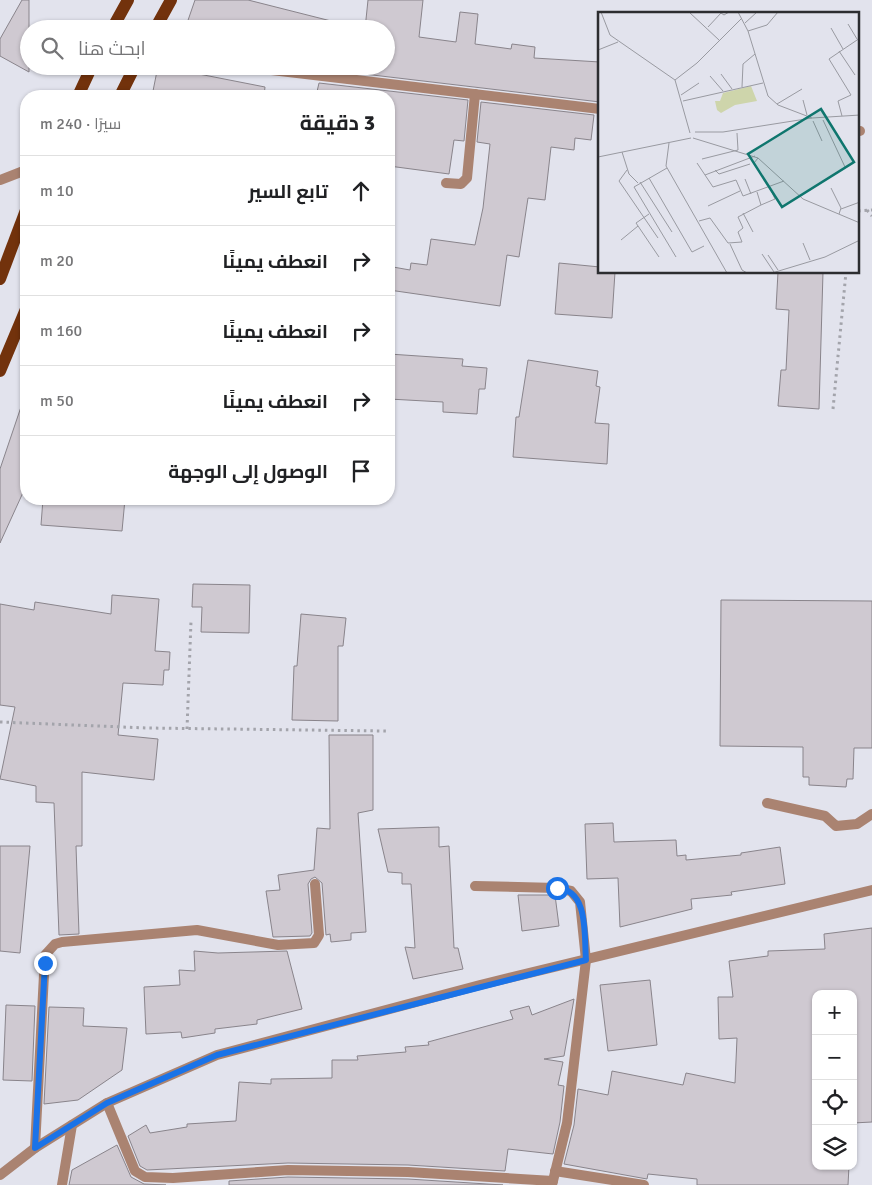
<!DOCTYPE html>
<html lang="ar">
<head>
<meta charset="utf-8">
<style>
  :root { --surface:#fff; --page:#f2f2f2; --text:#202124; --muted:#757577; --line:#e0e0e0 }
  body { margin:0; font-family:Signika,Cairo,sans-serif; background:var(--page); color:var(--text); direction:rtl }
  .controls { position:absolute; right:15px; bottom:15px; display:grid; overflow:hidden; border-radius:10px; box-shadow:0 1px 4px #0004 }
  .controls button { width:45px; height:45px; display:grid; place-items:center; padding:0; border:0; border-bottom:1px solid var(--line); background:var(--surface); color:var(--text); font:25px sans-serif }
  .stop { position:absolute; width:15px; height:15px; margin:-11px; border:4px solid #1a73e8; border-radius:50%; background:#fff }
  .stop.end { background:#1a73e8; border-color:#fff; box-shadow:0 1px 5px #0008 }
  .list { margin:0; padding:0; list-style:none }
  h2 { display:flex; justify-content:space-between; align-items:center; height:65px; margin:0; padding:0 20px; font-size:21px }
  h2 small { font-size:16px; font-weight:400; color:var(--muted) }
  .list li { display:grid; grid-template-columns:32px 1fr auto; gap:15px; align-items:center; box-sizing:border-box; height:70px; padding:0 20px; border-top:1px solid var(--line) }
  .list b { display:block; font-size:19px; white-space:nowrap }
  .list em { font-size:16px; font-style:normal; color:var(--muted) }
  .icon { flex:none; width:28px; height:28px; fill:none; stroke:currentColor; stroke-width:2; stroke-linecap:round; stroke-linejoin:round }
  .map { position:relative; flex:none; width:872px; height:1185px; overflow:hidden; direction:ltr }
  .search { position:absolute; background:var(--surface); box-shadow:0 1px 4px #0004; left:20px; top:20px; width:375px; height:55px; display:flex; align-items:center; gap:12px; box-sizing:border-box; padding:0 18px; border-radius:28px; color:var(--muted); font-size:19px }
  .panel { position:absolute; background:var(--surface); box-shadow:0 1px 4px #0004; left:20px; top:90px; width:375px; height:415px; border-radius:20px; direction:rtl }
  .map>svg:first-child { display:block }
  .building { fill:#cfc9d1; stroke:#89848b }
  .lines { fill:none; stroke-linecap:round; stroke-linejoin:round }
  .path { stroke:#a3a4ab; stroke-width:3; stroke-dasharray:2.5 4; stroke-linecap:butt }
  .service { stroke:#aa8371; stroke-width:10 }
  .minor { stroke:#aa8371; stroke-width:10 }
  .tertiary { stroke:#aa8371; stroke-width:10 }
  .primary { stroke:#72320c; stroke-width:12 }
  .route { stroke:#1a73e8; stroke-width:6 }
  .inset-road { fill:none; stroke:#999aa1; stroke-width:1 }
  .view { fill:#0f766e; fill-opacity:0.15; stroke:#0f766e; stroke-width:2.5 }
  .inset-edge { fill:none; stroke:#2c2d30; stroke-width:2.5 }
</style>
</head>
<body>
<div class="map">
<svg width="872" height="1185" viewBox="0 0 872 1185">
  <rect width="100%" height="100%" fill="#e2e3ed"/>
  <g class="building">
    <path d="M22,0H29V72L0,56V39Z"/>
    <path d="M195,0H248L335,22L334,29H185Z"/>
    <path d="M368,0H423L419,37L456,42L460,12L478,14L475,44L511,49L512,44L535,47L534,58L600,62V102L322,69V66H386V29H365Z"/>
    <path d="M158,66L265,87L264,96H152Z"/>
    <path d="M319,83L468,100L464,141L454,140L449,174L389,166V96H316Z"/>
    <path d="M481,102L594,115L591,140L575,138L574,150L551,147L545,200L528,198L519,257L507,255L500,306L389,290L393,267L410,270L411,263L427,265L431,239L475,245L483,208L490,144L477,142Z"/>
    <path d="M559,263L600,267V272H615L612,318L555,314Z"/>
    <path d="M778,272H823L819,409L778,406L781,370H786L789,310L776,309Z"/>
    <path d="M389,354L463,359L462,366L487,368L485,389H479L477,414L443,412V402L389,399Z"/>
    <path d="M528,360L598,371L596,386L600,387L595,423L609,424L607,464L513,457L516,417H519Z"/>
    <path d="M23,401L26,402V486L0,543V469Z"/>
    <path d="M43,499H125L122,531L41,525Z"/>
    <path d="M193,584L250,585L249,633L201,632L202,607H192Z"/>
    <path d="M112,595L159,599L155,651L170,652L169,670H164L163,685L123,683L118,735L158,739L154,780L82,772V846H76L79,934L59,935L54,803L36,802V786L0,779L15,707L0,705V604L34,610L35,602L111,614Z"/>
    <path d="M721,600L872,601V748H854L853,779H847L846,787L809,785V777H803V747L720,746Z"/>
    <path d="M301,614L346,618L343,646H338V721L292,720L294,666H297Z"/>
    <path d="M329,735H373V810L358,813L366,932L351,933V940L331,942L330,934L326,935L322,883L315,877L311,879L308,884L312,933L310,936L273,937L266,891L280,890L278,875L314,870L317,828L330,829Z"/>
    <path d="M613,823L614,842L676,840L677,856L686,855V860L741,855V853L780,847L785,884L731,892L732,895L691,899L692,909L620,927L618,878L587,879L585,824Z"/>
    <path d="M439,827V847L449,846L454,948H458L463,969L413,979L405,947L415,948L411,884H402V873L388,872L378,829Z"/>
    <path d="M0,846H30L20,953L0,951Z"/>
    <path d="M518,895H555L559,926L522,931Z"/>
    <path d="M872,928V1122L853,1123V994H816V1166H849L848,1185H697V1179L648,1174L647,1179L564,1164L574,1125L578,1089L608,1095L612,1071L683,1085L686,1073L735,1083L737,1038L719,1039L718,997H733L729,961L768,956V951L825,949L824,934Z"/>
    <path d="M194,951L218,953L287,951L302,1009L257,1020V1024L215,1029V1033L182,1038L181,1032L146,1034L144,987L180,985L179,970L195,971Z"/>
    <path d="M650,980L657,1045L608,1051L600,985Z"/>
    <path d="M574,999L564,1056L544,1059L563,1062L558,1085L564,1086L560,1122L553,1154L508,1149L505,1171L408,1165L288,1163L147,1170L140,1166L128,1136L146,1125L150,1133L187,1127V1124L236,1121L239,1082L271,1084V1079L332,1078V1060H358L357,1056L406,1052L405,1047L429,1045L428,1042L513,1019L510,1011L529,1006L532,1015Z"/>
    <path d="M6,1005L35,1006L32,1081L3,1080Z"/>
    <path d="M49,1007L84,1008L83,1026L127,1028L122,1070L78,1100L44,1104Z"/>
    <path d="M117,1145L131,1177L144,1184L166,1185H69L72,1170Z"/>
    <path d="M288,1177L408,1179L503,1185H229V1181Z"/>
  </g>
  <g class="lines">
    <g class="path">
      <path d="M867,210L872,216"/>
      <path d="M858,211L872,210"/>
      <path d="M833,409L846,272"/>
      <path d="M0,722L147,728L386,731"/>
      <path d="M187,729L191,621"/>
    </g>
    <g class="service">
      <path d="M446,183L461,184L467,178L475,94"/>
      <path d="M767,803L825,816L836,826L857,824L872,814"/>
      <path d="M475,886L557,888L571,891L580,902L586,960"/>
      <path d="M35,1148L45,955L55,944L62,942L197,930L278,945L314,943L319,935L315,884"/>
    </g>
    <g class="minor">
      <path d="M238,66L600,109"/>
      <path d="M858,131H860"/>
      <path d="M0,180L26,170"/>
      <path d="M107,1103L135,1171L145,1177L173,1178L288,1170L408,1172L553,1181"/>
      <path d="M555,1171L644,1185"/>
      <path d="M62,1185L72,1125"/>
      <path d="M552,1185L567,1123L586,960"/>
    </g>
    <path class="tertiary" d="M0,1175L35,1148L107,1103L217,1055L480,985L872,890"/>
    <g class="primary">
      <path d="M112,29L128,0"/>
      <path d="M155,29L171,0"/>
      <path d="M78,96L92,66"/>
      <path d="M120,96L135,66"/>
      <path d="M0,279L26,210"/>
      <path d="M0,371L26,309"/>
    </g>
  </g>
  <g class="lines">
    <path class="route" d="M45,963L35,1148L107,1103L217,1055L586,960C584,935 589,890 557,888"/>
  </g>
  <g transform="translate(598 12)">
    <rect width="261" height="261" fill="#e2e3ed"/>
    <path d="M153,74L159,89L137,93L123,101L119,98L117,89H122L125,81Z" fill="#ced5ab"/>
    <path class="inset-road" d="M3,0L12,23L77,68L92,121M91,0L121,28M140,0L150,19L170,84L180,93L214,106M147,11L159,0M250,12L259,27M110,15L123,1L126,3L131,0M233,16L245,37M150,19L169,13L180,0M0,38L20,30M241,39L257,63M123,62L134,77M112,64L125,79M77,68L99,51L144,6M144,75L145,52L157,42M83,83L101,71M205,88L209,103M85,89L165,71M179,92L204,77M244,104L240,89L253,83L231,47L262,26M225,108L247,155M215,109L224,129M97,120H125L214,106L262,103M95,126L160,146L205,187L262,211M71,131L68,154L129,261M24,140L31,162L40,171M0,145L93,126M160,146L156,151L172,176M104,147L140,138L139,121M99,151L115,175L138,168L145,184L186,169M69,156L36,175L78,245M29,158L21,169L60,226M117,158L121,162L152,152M107,163L157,144M51,166L94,240L106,234M147,167L153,182M42,170L74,220M233,176L243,196L241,202M163,193L177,187L172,176M110,194L142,179M243,197L262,190M145,201L155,220M51,202L38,211L61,245M101,209L112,206L130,231L144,230L140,220L145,216L140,205L163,193L159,180M23,228L40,214M205,231L212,248M132,232L144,258L149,261M164,242L176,260M170,243L180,258M174,261L227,245L262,228"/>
    <path class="view" d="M223,97L256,150L184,195L150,142Z"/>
    <rect width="261" height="261" class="inset-edge"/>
  </g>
</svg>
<div class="controls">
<button>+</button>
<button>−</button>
<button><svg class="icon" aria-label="locate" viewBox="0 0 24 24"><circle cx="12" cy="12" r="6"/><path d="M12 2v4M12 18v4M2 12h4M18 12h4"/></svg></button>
<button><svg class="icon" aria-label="layers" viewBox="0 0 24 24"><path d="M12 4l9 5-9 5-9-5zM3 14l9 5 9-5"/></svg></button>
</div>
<div class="stop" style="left:557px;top:888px"></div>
<div class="stop end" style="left:45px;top:963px"></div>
<div class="search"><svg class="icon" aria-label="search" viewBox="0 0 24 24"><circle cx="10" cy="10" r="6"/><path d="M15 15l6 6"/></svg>ابحث هنا</div>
<section class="panel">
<h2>3 دقيقة<small>سيرًا · 240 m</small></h2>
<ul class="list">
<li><svg class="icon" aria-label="ahead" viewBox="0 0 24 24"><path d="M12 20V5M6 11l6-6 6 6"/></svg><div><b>تابع السير</b></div><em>10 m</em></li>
<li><svg class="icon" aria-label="right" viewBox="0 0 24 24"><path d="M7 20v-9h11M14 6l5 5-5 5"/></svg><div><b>انعطف يمينًا</b></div><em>20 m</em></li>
<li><svg class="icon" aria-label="right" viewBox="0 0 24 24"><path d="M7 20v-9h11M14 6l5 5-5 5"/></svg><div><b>انعطف يمينًا</b></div><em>160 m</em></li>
<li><svg class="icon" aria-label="right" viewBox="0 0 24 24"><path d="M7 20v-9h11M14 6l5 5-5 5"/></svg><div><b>انعطف يمينًا</b></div><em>50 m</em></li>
<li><svg class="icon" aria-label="arrive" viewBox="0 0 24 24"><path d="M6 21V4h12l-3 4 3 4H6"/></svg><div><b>الوصول إلى الوجهة</b></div></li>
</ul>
</section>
</div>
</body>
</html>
